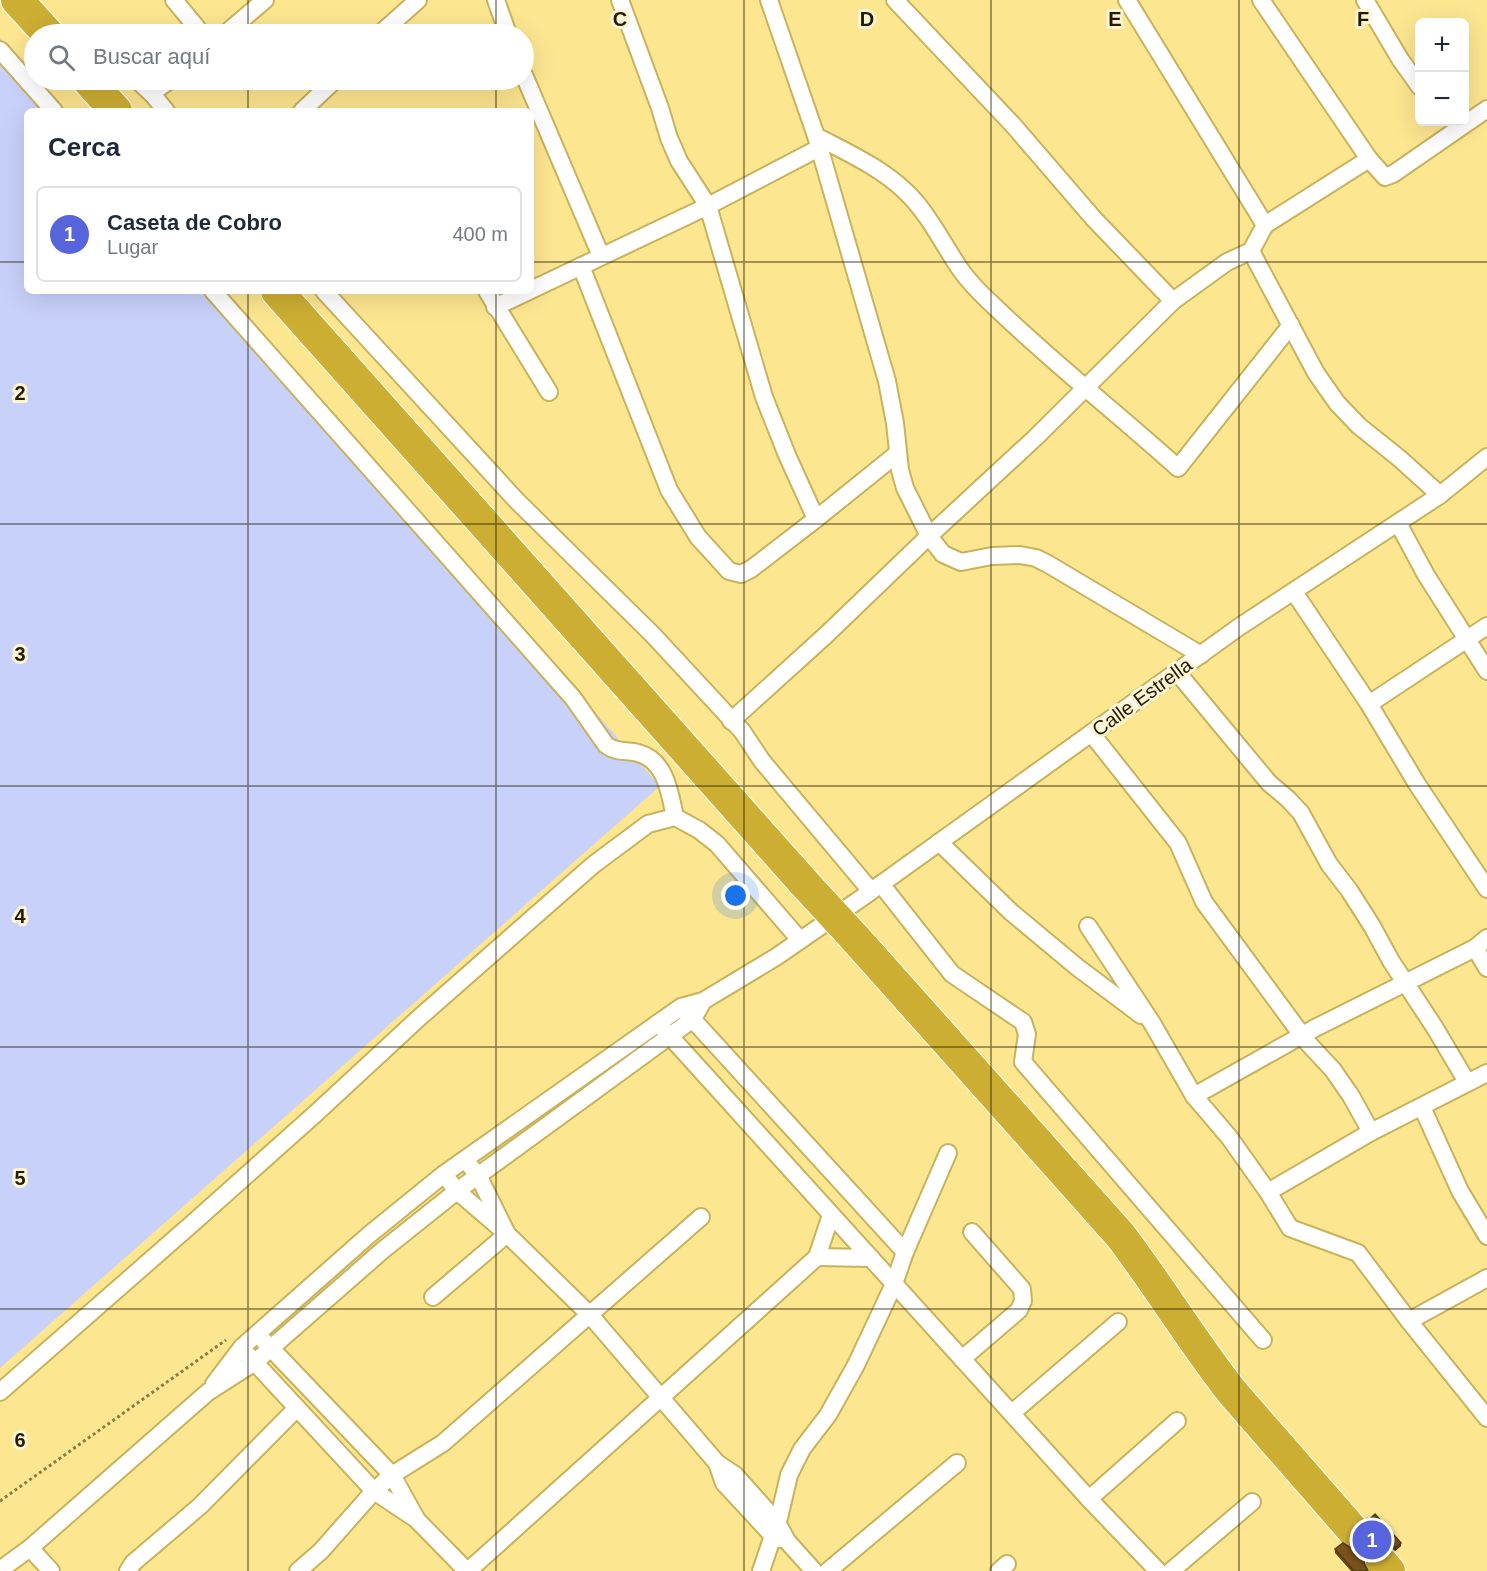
<!DOCTYPE html>
<html lang="es">
<head>
<meta charset="utf-8">
<style>
  :root { --surface:#fff; --page:#f6f6f7; --text:#1f2937; --muted:#747a83; --line:#e0e1e3; --accent:#5864db }
  body { margin:0; font-family:Helvetica,sans-serif; background:var(--page); color:var(--text) }
  .controls { position:absolute; right:18px; top:18px; display:grid; overflow:hidden; border-radius:9px; box-shadow:0 6px 24px #0002 }
  .controls button { width:54px; height:54px; display:grid; place-items:center; padding:0; border:0; border-bottom:2px solid var(--line); background:var(--surface); color:var(--text); font:30px sans-serif }
  .you { position:absolute; left:736px; top:896px; width:21px; height:21px; margin:-15px; border:4px solid #fff; border-radius:50%; background:#1a73e8; box-shadow:0 0 0 9px #1a73e833 }
  .badge { display:grid; place-items:center; width:39px; height:39px; border-radius:50%; background:var(--accent); color:#fff; font-size:20px; font-weight:700 }
  .pin { position:absolute; translate:-50% -50%; border:3px solid #fff; box-shadow:0 2px 6px #0006 }
  .list { margin:0; padding:0; list-style:none }
  h2 { display:flex; justify-content:space-between; align-items:center; height:78px; margin:0; padding:0 24px; font-size:26px }
  h2 small { font-size:20px; font-weight:400; color:var(--muted) }
  .list li { display:grid; grid-template-columns:39px 1fr auto; gap:18px; align-items:center; box-sizing:border-box; height:96px; margin:0 12px 12px; padding:0 12px; border:2px solid var(--line); border-radius:9px }
  .list b { display:block; font-size:22px; white-space:nowrap }
  .list p { margin:0; font-size:20px; white-space:nowrap; color:var(--muted) }
  .list em { font-size:20px; font-style:normal; color:var(--muted) }
  .icon { flex:none; width:33px; height:33px; fill:none; stroke:currentColor; stroke-width:2; stroke-linecap:round; stroke-linejoin:round }
  .map { position:relative; flex:none; width:1487px; height:1571px; overflow:hidden }
  .search { position:absolute; background:var(--surface); box-shadow:0 6px 24px #0002; left:24px; top:24px; width:510px; height:66px; display:flex; align-items:center; gap:15px; box-sizing:border-box; padding:0 21px; border-radius:33px; color:var(--muted); font-size:22px }
  .panel { position:absolute; background:var(--surface); box-shadow:0 6px 24px #0002; left:24px; top:108px; width:510px; height:186px; border-radius:9px }
  .map>svg:first-child { display:block }
  .green { fill:#c8d1fa }
  .lines { fill:none; stroke-linecap:round; stroke-linejoin:round }
  .minor-casing { stroke:#c8b25c; stroke-width:20 }
  .motorway-casing { stroke:#fff; stroke-width:34 }
  .path { stroke:#8a7b45; stroke-width:3; stroke-dasharray:3 3; stroke-linecap:butt }
  .minor { stroke:#fff; stroke-width:16 }
  .motorway { stroke:#ccae33; stroke-width:32 }
  .motorway-bridge-casing { stroke:#fff; stroke-width:34; stroke-linecap:butt }
  .motorway-bridge { stroke:#ccae33; stroke-width:32 }
  .wall { fill:#684816 }
  .shaded-wall { fill:#553b12 }
  .building { fill:#79541a; stroke:#553b12; stroke-width:1.5 }
  .grid { fill:none; stroke:#231c02; stroke-width:1.5; stroke-opacity:0.55 }
  .labels { text-anchor:middle; dominant-baseline:central; stroke-width:6; stroke-linejoin:round; paint-order:stroke }
  .street-label { font-size:20px; fill:#231c02; stroke:#fdf4d3 }
  .grid-label { font-size:20px; text-anchor:middle; font-weight:bold; fill:#231c02; stroke:#fdf4d3; stroke-width:6; stroke-linejoin:round; paint-order:stroke }
</style>
</head>
<body>
<div class="map">
<svg width="1487" height="1571" viewBox="0 0 1487 1571">
  <rect width="100%" height="100%" fill="#fde690"/>
  <path class="green" d="M0,38L64,111H27V291H223L660,786L0,1368Z"/>
  <g class="lines">
    <defs>
      <g id="minor">
        <path d="M174,0L202,34"/>
        <path d="M496,0L508,34"/>
        <path d="M620,0L660,108L669,138L679,161L708,206L764,397L787,455L816,519"/>
        <path d="M769,0L816,136L887,381L895,423L900,470L905,488L929,536L943,554L961,562L992,556L1020,555L1036,558L1048,564L1201,655"/>
        <path d="M895,0L1013,125L1094,219L1173,301"/>
        <path d="M1261,0L1369,159L1385,177L1393,174L1487,109"/>
        <path d="M1365,0L1400,59L1420,87"/>
        <path d="M225,34L265,0"/>
        <path d="M380,34L418,0"/>
        <path d="M0,50L54,111"/>
        <path d="M524,75L601,256"/>
        <path d="M137,80L153,95"/>
        <path d="M166,111L153,95L156,90L170,80"/>
        <path d="M302,111L335,80"/>
        <path d="M816,136C846,152 880,167 905,191C927,211 943,244 960,269C969,282 982,295 994,306C1053,363 1117,413 1178,468L1291,325"/>
        <path d="M1265,225L1369,159"/>
        <path d="M1251,251L1316,373L1337,403L1359,426L1399,458L1440,495"/>
        <path d="M581,266L669,490L698,537L729,571L741,574L751,569L816,519L898,453"/>
        <path d="M531,290L708,206L819,148"/>
        <path d="M213,291L573,698L606,745C616,753 627,750 638,753C666,760 670,794 675,817"/>
        <path d="M324,291L517,501L653,635L742,731L762,761L871,891"/>
        <path d="M487,291L549,392"/>
        <path d="M495,307L529,291"/>
        <path d="M1398,523L1426,575L1487,671"/>
        <path d="M1294,592L1369,704L1417,784L1487,889"/>
        <path d="M1177,672L1269,783L1288,799L1301,813L1329,864L1349,890L1372,926L1391,961L1435,1028L1467,1082"/>
        <path d="M1369,704L1487,626"/>
        <path d="M731,721L826,635L929,536L1035,438L1173,301L1227,262L1251,251L1265,225L1127,0"/>
        <path d="M1091,733L1178,843L1204,902L1307,1042L1333,1070L1351,1096L1371,1132"/>
        <path d="M939,842L1011,912L1077,967L1141,1015"/>
        <path d="M881,884L952,974L1023,1022L1027,1034L1023,1062L1263,1340"/>
        <path d="M1088,926L1152,1023L1194,1096L1229,1137L1268,1192L1371,1132L1487,1073"/>
        <path d="M1475,948L1487,968"/>
        <path d="M685,1011L905,1252"/>
        <path d="M658,1023L1089,1499L1158,1571"/>
        <path d="M1194,1096L1315,1028L1475,948L1487,938"/>
        <path d="M1422,1107L1460,1191L1487,1236"/>
        <path d="M471,1167L478,1175L507,1234L590,1315L717,1463L735,1475L777,1522L787,1541L814,1571"/>
        <path d="M1268,1192L1290,1228L1358,1253L1409,1321L1487,1418"/>
        <path d="M817,1257L871,1258"/>
        <path d="M433,1297L507,1234L457,1191L450,1182"/>
        <path d="M1409,1321L1487,1278"/>
        <path d="M264,1341L392,1475L417,1520L467,1571"/>
        <path d="M248,1355L374,1491L413,1517"/>
        <path d="M962,1359L1019,1310L1023,1301L1022,1289L972,1232"/>
        <path d="M214,1384L242,1347L370,1234L444,1174L681,1007L703,1001"/>
        <path d="M0,1392L194,1222L314,1115L420,1017L593,865L648,824L675,817L699,830L717,844L800,940"/>
        <path d="M1012,1413L1118,1322"/>
        <path d="M717,1463L724,1483L773,1536L781,1539"/>
        <path d="M1089,1499L1177,1421"/>
        <path d="M30,1548L51,1571"/>
        <path d="M0,1570L30,1548L208,1392L255,1362L383,1250L457,1191L693,1019L703,1001L776,957L863,897L1239,627L1440,495L1487,457"/>
        <path d="M128,1571L133,1563L200,1506L297,1408"/>
        <path d="M298,1571L321,1551L374,1491L392,1475L443,1443L701,1217"/>
        <path d="M468,1571L817,1257L831,1215"/>
        <path d="M761,1571L779,1518L789,1475L802,1449L828,1415L856,1365L894,1284L905,1252L948,1153"/>
        <path d="M828,1571L957,1463"/>
        <path d="M999,1571L1007,1564"/>
        <path d="M1171,1571L1252,1502"/>
      </g>
      <g id="motorway">
        <path d="M17,0L48,34"/>
        <path d="M88,80L116,111"/>
        <path d="M277,291L805,884"/>
        <path d="M853,936L1120,1235C1159,1286 1192,1341 1232,1392L1356,1534"/>
        <path d="M1382,1563L1389,1571"/>
      </g>
    </defs>
    <use href="#minor" class="minor-casing"/>
    <use href="#motorway" class="motorway-casing"/>
    <path class="path" d="M0,1501L226,1340"/>
    <use href="#minor" class="minor"/>
    <use href="#motorway" class="motorway"/>
    <defs>
      <path id="motorway-bridge" d="M805,884L853,936"/>
    </defs>
    <use href="#motorway-bridge" class="motorway-bridge-casing"/>
    <use href="#motorway-bridge" class="motorway-bridge"/>
  </g>
  <path class="wall" d="M1370,1519L1401,1546L1395,1551L1388,1546L1379,1545L1370,1550L1365,1558V1563L1368,1571H1351L1335,1553V1549L1351,1548H1359L1367,1545L1373,1536V1530L1370,1522Z"/>
  <g class="shaded-wall">
    <path d="M1379,1542V1545L1370,1550L1365,1558V1555L1370,1547Z"/>
    <path d="M1401,1543V1546L1395,1551V1548Z"/>
  </g>
  <path class="building" d="M1375,1514L1401,1543L1395,1548L1388,1543L1379,1542L1370,1547L1365,1555L1364,1563L1368,1571H1354L1335,1549L1343,1543L1351,1548H1359L1367,1545L1373,1536V1527L1370,1519Z"/>
  <path class="grid" d="M248,0V34M496,0V34M744,0V1571M991,0V1571M1239,0V1571M248,80V111M496,80V111M0,262H27M531,262H1487M248,291V1571M496,291V1571M0,524H1487M0,786H1487M0,1047H1487M0,1309H1487"/>
  <g class="labels">
    <g class="street-label">
      <text transform="translate(1142 697) rotate(-36)">Calle Estrella</text>
    </g>
  </g>
  <g class="grid-label">
    <text x="620" y="26">C</text>
    <text x="867" y="26">D</text>
    <text x="1115" y="26">E</text>
    <text x="1363" y="26">F</text>
    <text x="20" y="400">2</text>
    <text x="20" y="661">3</text>
    <text x="20" y="923">4</text>
    <text x="20" y="1185">5</text>
    <text x="20" y="1447">6</text>
  </g>
</svg>
<div class="controls">
<button>+</button>
<button>−</button>
</div>
<div class="you"></div>
<div class="pin badge" style="left:1372px;top:1540px">1</div>
<div class="search"><svg class="icon" aria-label="search" viewBox="0 0 24 24"><circle cx="10" cy="10" r="6"/><path d="M15 15l6 6"/></svg>Buscar aquí</div>
<section class="panel">
<h2>Cerca<small></small></h2>
<ul class="list">
<li><span class="badge">1</span><div><b>Caseta de Cobro</b><p>Lugar</p></div><em>400 m</em></li>
</ul>
</section>
</div>
</body>
</html>
